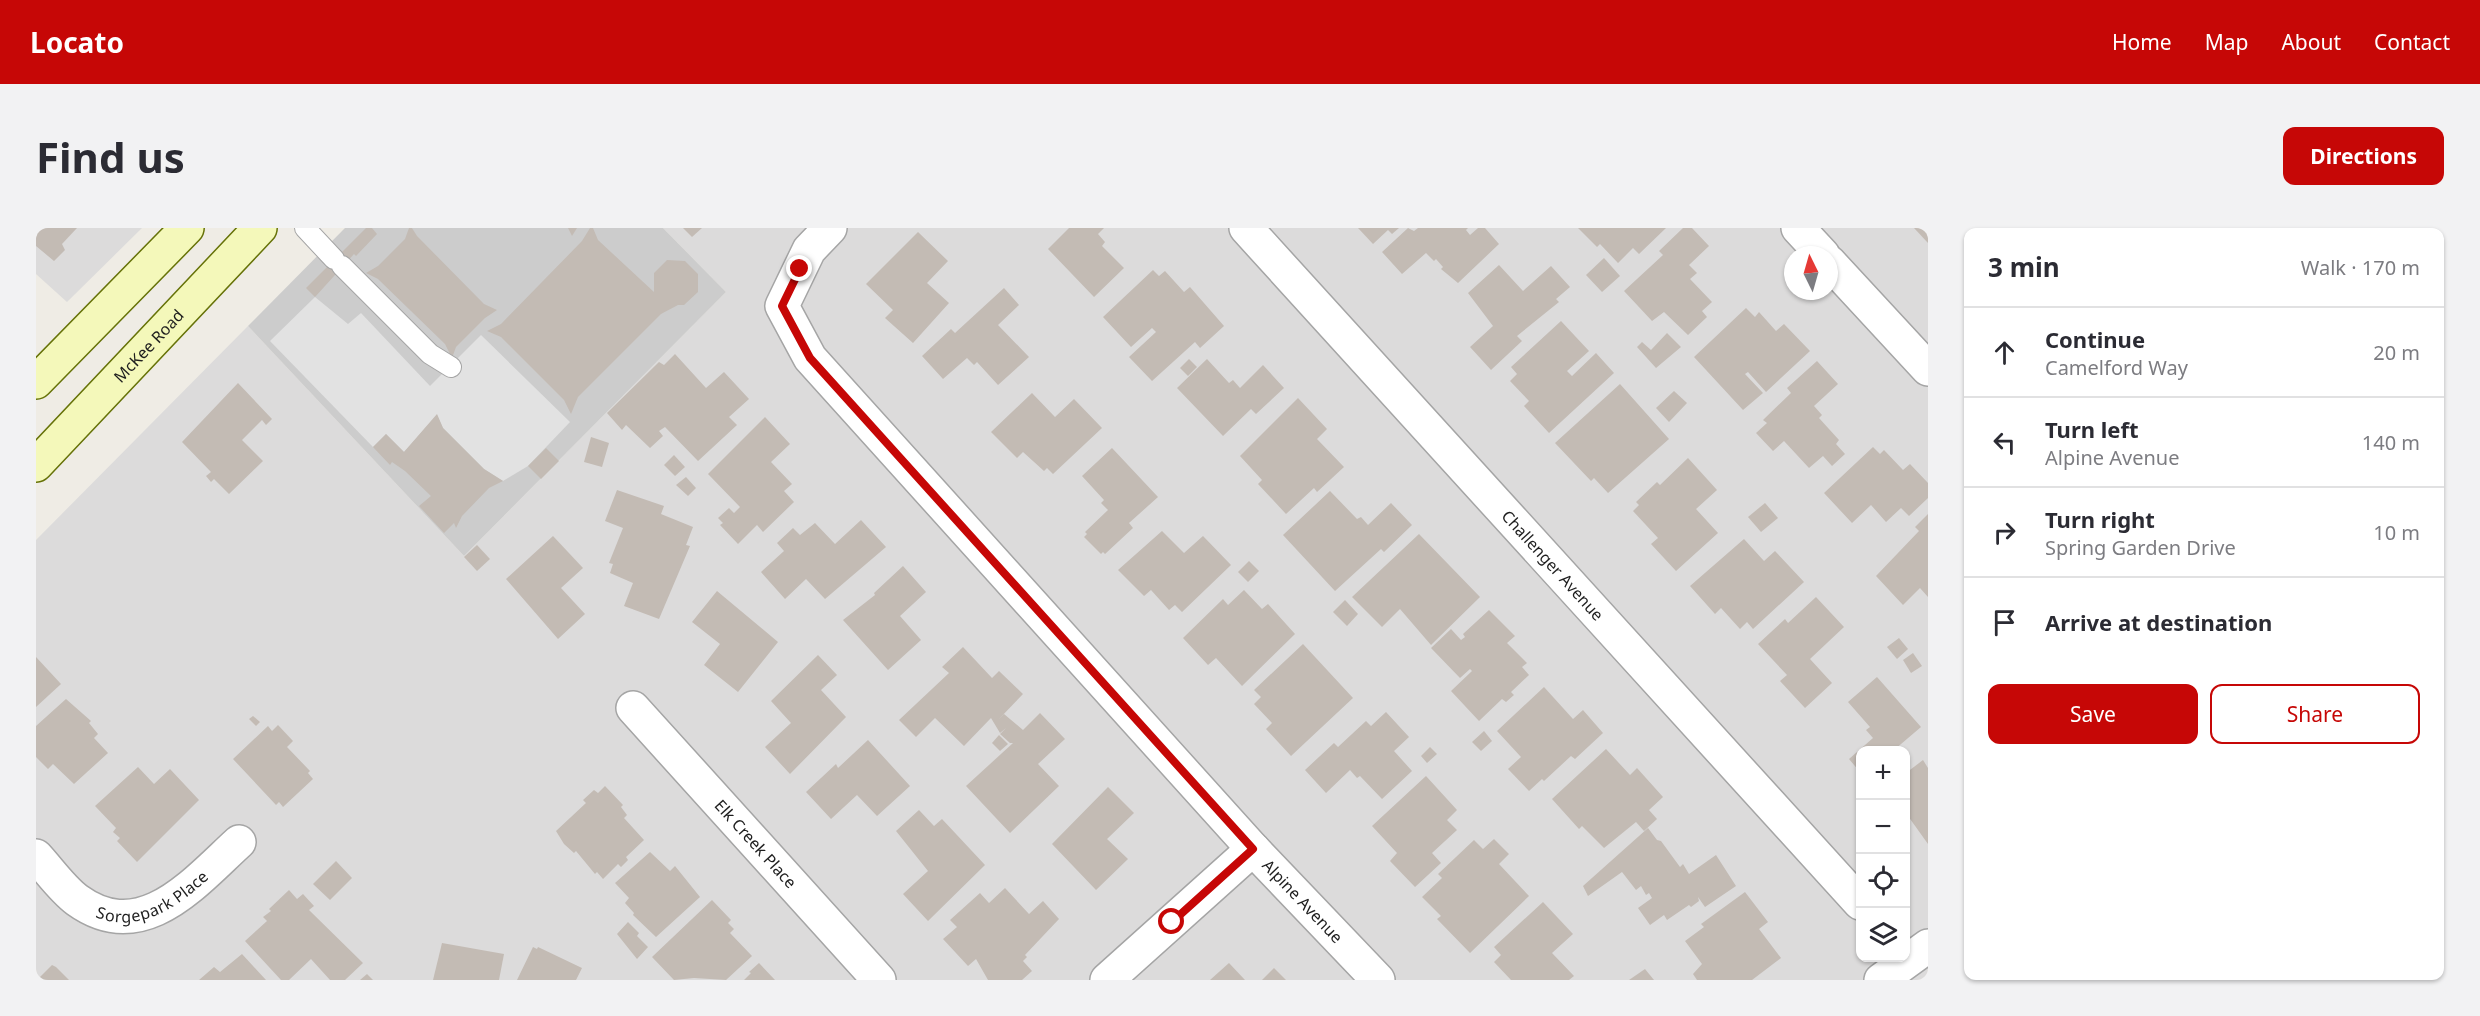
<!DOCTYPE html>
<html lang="en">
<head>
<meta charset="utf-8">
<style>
  :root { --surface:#fff; --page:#f2f2f3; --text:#2b2b33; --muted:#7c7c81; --line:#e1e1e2; --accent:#c60706 }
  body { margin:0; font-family:"Noto Sans",sans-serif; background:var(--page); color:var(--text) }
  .controls { position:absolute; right:18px; bottom:18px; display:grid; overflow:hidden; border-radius:12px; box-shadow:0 2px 4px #0004 }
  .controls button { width:54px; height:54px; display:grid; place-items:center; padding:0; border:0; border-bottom:2px solid var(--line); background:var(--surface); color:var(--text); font:30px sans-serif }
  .compass { position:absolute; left:1748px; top:18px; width:54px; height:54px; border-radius:50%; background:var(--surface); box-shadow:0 2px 4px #0004; rotate:355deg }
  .stop { position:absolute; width:18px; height:18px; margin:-14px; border:4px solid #c60706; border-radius:50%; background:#fff }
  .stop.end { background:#c60706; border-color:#fff; box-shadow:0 2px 6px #0008 }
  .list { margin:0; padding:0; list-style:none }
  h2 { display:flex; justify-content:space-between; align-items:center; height:78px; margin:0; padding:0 24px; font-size:26px }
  h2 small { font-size:20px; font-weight:400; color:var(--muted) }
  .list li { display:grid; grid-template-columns:39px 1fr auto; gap:18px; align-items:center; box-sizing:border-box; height:90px; padding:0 24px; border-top:2px solid var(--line) }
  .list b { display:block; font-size:22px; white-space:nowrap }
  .list p { margin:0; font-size:20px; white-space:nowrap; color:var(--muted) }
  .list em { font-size:20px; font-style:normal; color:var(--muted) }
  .actions { display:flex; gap:12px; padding:18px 24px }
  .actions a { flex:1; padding:14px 0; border:2px solid var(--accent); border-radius:12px; text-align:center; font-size:21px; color:var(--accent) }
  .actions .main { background:var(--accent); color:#fff }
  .icon { flex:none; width:33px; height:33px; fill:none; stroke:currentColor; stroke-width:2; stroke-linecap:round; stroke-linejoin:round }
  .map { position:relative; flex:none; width:1892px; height:752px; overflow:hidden; border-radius:12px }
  header { display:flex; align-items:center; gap:36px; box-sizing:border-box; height:84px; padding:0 30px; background:var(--accent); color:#fff }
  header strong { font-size:28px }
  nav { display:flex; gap:33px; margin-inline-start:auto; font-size:21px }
  .intro { display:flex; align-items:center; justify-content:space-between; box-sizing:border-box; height:144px; padding:0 36px }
  h1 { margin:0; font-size:42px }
  .button { padding:15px 27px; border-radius:12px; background:var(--accent); color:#fff; font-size:21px; font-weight:700 }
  main { display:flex; gap:36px; padding:0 36px }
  aside { flex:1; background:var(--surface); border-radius:12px; box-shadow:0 2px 4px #0004 }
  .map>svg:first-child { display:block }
  .residential { fill:#dcdbdb; fill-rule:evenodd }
  .religious { fill:#ccc }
  .parking { fill:#e2e2e2 }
  .building { fill:#c3bbb4 }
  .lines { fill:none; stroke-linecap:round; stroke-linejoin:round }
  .service-casing { stroke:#a5a5a5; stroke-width:22 }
  .minor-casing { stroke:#a5a5a5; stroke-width:36 }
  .secondary-casing { stroke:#667208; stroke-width:36 }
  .service { stroke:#fff; stroke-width:20 }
  .minor { stroke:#fff; stroke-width:33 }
  .secondary { stroke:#f4f8ba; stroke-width:33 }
  .route { stroke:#c60706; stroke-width:8 }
  .labels { text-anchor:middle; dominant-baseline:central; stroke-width:5; stroke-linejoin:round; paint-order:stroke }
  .street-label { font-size:16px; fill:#1e1e1e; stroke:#fff }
</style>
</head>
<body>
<header>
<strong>Locato</strong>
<nav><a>Home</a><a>Map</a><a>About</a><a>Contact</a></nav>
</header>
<div class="intro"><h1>Find us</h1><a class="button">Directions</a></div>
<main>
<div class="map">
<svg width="1892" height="752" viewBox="0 0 1892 752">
  <rect width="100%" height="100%" fill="#efece5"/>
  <g class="residential">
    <path d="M0,0H106L31,74L0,46Z"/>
    <path d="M627,0H1892V752H0V312L212,98L428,328L690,64ZM1757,27H1793V63H1757ZM1824,522H1870V730H1824Z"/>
  </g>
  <path class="religious" d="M309,0H627L690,64L428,328L212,98Z"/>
  <path class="parking" d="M279,69L312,96L325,85L394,158L445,107L534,194L492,238L467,253L448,241L407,200L401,187L368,224L350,206L337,219L234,113Z"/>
  <g class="building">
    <path d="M0,0H41L26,16L29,22L18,33L0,18Z"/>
    <path d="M330,0H336L341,6L320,28L318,26L279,69L270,60Z"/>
    <path d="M373,0H376L381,8L448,76L461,82L449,90L420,119L416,130L409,116L342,51L330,45L342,38L369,11Z"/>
    <path d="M532,0H541L536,8Z"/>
    <path d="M554,0H557L562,12L618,64V45L631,32L649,33L662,46V64L648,77H642L625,86L542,169L535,186L528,172L465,109L451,103L465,96L546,13Z"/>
    <path d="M647,0H666L656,9Z"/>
    <path d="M1033,0H1068L1062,6L1069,14L1066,18L1088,40L1058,69L1012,21Z"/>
    <path d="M1322,0H1363L1356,6L1352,2L1337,16Z"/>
    <path d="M1372,0L1378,3L1382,0H1432L1430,2L1434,7L1442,0H1449L1463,16L1422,55L1405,41L1407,39L1400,31L1398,33L1390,25L1366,46L1346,24Z"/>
    <path d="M1542,0H1630L1603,26L1597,20L1582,35L1564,16L1561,19Z"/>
    <path d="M1647,0H1656L1673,18L1653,37L1661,45L1654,51L1676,74L1666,83L1671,89L1652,107L1628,84L1616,93L1588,63L1627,27L1623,23Z"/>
    <path d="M1878,0H1892V15Z"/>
    <path d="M882,4L912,33L891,55L913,75L877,115L849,90L857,82L830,56Z"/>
    <path d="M1568,30L1584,48L1566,64L1550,47Z"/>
    <path d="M1463,37L1487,63L1515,38L1534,59L1520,71L1523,74L1481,108L1486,113L1455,142L1434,119L1457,98L1432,65Z"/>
    <path d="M1117,42L1123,48L1129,43L1148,64L1154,59L1188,98L1164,120L1159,114L1116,153L1093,129L1120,104L1116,100L1095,119L1067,89Z"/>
    <path d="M968,60L983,77L962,97L993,129L962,157L941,134L938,137L931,130L907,151L886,128L915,101L919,105Z"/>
    <path d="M1710,80L1719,89L1723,84L1740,103L1748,96L1774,123L1730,164L1712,144L1709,146L1727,165L1707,182L1658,129Z"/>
    <path d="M1525,93L1553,123L1531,143L1536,148L1560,125L1578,145L1513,205L1488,178L1493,173L1474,153L1481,146L1475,139Z"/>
    <path d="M1631,105L1645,119L1620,140L1601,119L1606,114L1615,122Z"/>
    <path d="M639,126L670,160L688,144L713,171L693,189L701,197L662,233L629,199L623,203L627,208L614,220L590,197L586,202L571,185L623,134L628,137Z"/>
    <path d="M1153,131L1161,139L1152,148L1144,140Z"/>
    <path d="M1171,131L1193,155L1197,152L1204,160L1227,137L1248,160L1220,186L1215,181L1187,208L1141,160Z"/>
    <path d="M1781,133L1802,156L1778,178L1786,187L1783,190L1803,212L1800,216L1809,226L1796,238L1787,228L1773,240L1748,213L1737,223L1720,205L1731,195L1727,192L1755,165L1751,160Z"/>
    <path d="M202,155L236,191L230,197L226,192L206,212L227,233L193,266L178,251L175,254L170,248L175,244L146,214Z"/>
    <path d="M1584,156L1633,211L1572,265L1558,250L1555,253L1519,215Z"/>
    <path d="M1638,163L1651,175L1633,194L1620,180Z"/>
    <path d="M996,165L1019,189L1038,171L1066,200L1017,246L1011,240L1008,243L987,224L981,230L955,204Z"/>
    <path d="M1262,170L1291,201L1281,211L1308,239L1281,264L1278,260L1250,286L1222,256L1226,252L1204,228Z"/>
    <path d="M401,186L407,200L448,241L467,253L453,260L426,288L420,300L418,295L408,305L383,278L395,268L369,243L356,234L354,237L337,219L350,206L368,224Z"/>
    <path d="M729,189L754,216L735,234L756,256L748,263L758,274L727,304L721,297L702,316L684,297L687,295L682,290L693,280L698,285L704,279L672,246Z"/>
    <path d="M555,209L573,215L566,239L548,234Z"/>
    <path d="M1837,219L1844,226L1848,222L1867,242L1874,236L1892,255V270L1873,288L1865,280L1850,294L1835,277L1816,295L1788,265Z"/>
    <path d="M510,220L523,233L505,251L492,238Z"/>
    <path d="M1076,220L1122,269L1093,295L1097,300L1069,326L1067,324L1065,326L1048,309L1051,306L1049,304L1072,282L1065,275L1068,272L1046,248Z"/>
    <path d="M638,227L649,239L639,248L628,237Z"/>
    <path d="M1652,230L1681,262L1660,281L1682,305L1640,343L1615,316L1622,310L1597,283L1603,277L1600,274L1621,254L1624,257Z"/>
    <path d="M650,249L660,260L652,268L640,257Z"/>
    <path d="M581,262L628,278L625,286L657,299L650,317L654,318L623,391L588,378L597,355L574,345L577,336L573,335L587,300L569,293Z"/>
    <path d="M1294,263L1321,291L1325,289L1332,297L1355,275L1376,297L1348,324L1345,321L1299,363L1247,307Z"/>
    <path d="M1729,275L1742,290L1725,304L1712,289Z"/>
    <path d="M1892,286V369L1884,360L1867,377L1840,348L1883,303L1879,299Z"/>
    <path d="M825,292L850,319L789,371L770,351L749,371L725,344L748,323L741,315L757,300L764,307L779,295L799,316Z"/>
    <path d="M1126,303L1148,325L1167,308L1195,337L1146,384L1139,377L1133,382L1115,362L1108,368L1082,342Z"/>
    <path d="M1383,306L1444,369L1395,417L1364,381L1346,399L1316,369Z"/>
    <path d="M517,308L547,340L525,360L549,386L522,411L470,351Z"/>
    <path d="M1708,311L1728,333L1739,323L1768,354L1717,401L1711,394L1704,401L1685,380L1679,386L1654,358Z"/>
    <path d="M441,317L454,331L441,343L428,329Z"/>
    <path d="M1213,333L1223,343L1212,354L1202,344Z"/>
    <path d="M867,338L890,364L864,388L885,412L852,442L807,392L839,367L838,365Z"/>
    <path d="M1208,362L1226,381L1232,376L1259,406L1206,458L1180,430L1172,437L1147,410L1187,371L1192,377Z"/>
    <path d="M681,363L742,414L702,464L668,437L684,416L656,394Z"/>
    <path d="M1780,369L1808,399L1774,431L1796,455L1769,480L1744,453L1751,447L1722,416L1749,391L1752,395Z"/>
    <path d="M1309,372L1322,386L1311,398L1297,384Z"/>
    <path d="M1453,382L1479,408L1471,415L1491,435L1486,439L1493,447L1475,464L1478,467L1470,474L1466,471L1443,493L1415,463L1436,443L1434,441L1424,450L1395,420L1415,401L1425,412L1429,409L1427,406Z"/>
    <path d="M1863,410L1872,421L1861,431L1851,419Z"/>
    <path d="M1267,416L1317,470L1255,528L1230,501L1236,495L1218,476L1225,469L1218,462Z"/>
    <path d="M927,419L956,450L963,443L987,466L963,491L968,486L987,502L1004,485L1029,511L1002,536L1023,558L974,605L930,558L977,515H974L964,506L970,500L964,505L955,490L928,518L899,490L880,509L863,492L913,445L906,439Z"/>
    <path d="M1877,425L1886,438L1875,445L1867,432Z"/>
    <path d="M782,427L801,447L785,462L810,489L754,546L729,519L755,495L735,473Z"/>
    <path d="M0,429L25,456L0,479Z"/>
    <path d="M1841,449L1885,499L1858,522H1824V544L1813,531L1837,510L1830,502L1834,499L1812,474Z"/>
    <path d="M1508,459L1537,491L1547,482L1567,505L1539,531L1535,528L1508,553L1506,551L1493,563L1472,541L1485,529L1461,503Z"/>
    <path d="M30,471L55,493L53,495L62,506L58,510L72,525L38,556L17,536L12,541L0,529V498Z"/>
    <path d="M1350,484L1373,509L1358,523L1376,543L1346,571L1324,548L1321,550L1314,542L1290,565L1269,542L1298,515L1302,519L1330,493L1335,498Z"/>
    <path d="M217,488L224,494L220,498L213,491Z"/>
    <path d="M242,497L257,513L251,519L274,543L272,545L277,551L247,579L243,574L240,577L197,531L232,498L236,503Z"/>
    <path d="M1448,503L1456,513L1445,523L1436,514Z"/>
    <path d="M963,507L972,516L964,523L956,515Z"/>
    <path d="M832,512L874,558L841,588L821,567L795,591L770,564L800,536L802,540Z"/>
    <path d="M1394,519L1401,526L1391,535L1385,528Z"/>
    <path d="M1570,521L1594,547L1601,540L1627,569L1613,582L1621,591L1608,603L1600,594L1568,620L1546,598L1543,601L1516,571Z"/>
    <path d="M1887,532L1892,540V616L1872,588L1870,590V545Z"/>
    <path d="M102,539L118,556L134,541L163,572L101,634L81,613L84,610L77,604L80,600L59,578Z"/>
    <path d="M1390,548L1421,582L1411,592L1421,602L1396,625L1405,635L1379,659L1354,633L1361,625L1336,598Z"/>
    <path d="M569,558L587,577L585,579L591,587L588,590L608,612L590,629L592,632L585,639L582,636L567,651L561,644L559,646L540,623L538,625L528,616L520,603L550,575L547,572L558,562L562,565Z"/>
    <path d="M1072,559L1098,585L1071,611L1092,631L1060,662L1016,616Z"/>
    <path d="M883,582L898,598L906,591L949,637L892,693L867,666L892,643L860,603Z"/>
    <path d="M1612,600L1621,612L1625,613L1644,639L1647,636L1653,646L1680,627L1700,658L1669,679L1662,669L1663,673L1655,679L1653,677L1631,692L1628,687L1614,697L1602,680L1616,670L1613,665L1610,667L1605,658L1600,662L1586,644L1552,668L1547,658Z"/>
    <path d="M1458,611L1473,626L1463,636L1493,668L1434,725L1401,691L1405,688L1386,669L1406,650L1402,646L1438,612L1447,621Z"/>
    <path d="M614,624L634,643L639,638L664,669L620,709L597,687L598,685L589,675L593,670L579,655Z"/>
    <path d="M300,633L316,650L294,672L277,656Z"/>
    <path d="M969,660L993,686L1007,673L1023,691L989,727L991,729L987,733L996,743L986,752H952L940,731L932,738L907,711L921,699L914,692L944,665L953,675Z"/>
    <path d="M253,662L261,671L267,666L278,678L273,682L327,735L309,752H294L275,731L253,752H245L209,713L231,693L227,689L235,683L233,681Z"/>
    <path d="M1709,664L1732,694L1723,701L1745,730L1716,752H1661L1657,746L1666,736L1649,713L1668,699L1665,696Z"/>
    <path d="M676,672L695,692L692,695L698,701L694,705L716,728L690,752L658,750L638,752L616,729Z"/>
    <path d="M1507,674L1537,706L1516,725L1538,748L1533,752H1475L1458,734L1465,727L1458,719Z"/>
    <path d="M592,694L603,705L601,708L612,719L601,731L581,706Z"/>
    <path d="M406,715L468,726L463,752H397Z"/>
    <path d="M497,719L501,721L502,719L546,740L540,752H481Z"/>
    <path d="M206,726L230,752H163L178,739L184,744Z"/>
    <path d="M723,735L739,752H708L715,745L713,744Z"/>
    <path d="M1193,735L1209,752H1174Z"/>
    <path d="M16,737L20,739L33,752H1Z"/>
    <path d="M1238,740L1250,752H1226Z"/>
    <path d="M1609,741L1618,752H1593Z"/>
    <path d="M331,746L337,752H324Z"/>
  </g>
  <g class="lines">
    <defs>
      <g id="service">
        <path d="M269,0L298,31"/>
        <path d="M306,38L394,126L415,139"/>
      </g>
      <g id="minor">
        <path id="s1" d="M794,0L773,22L746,78L774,130L1217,621L1342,752"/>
        <path id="s2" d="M1210,0L1824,675"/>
        <path d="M1762,0L1787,27"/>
        <path d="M1793,34L1892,141"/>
        <path id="s3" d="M597,480L843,752"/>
        <path id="s4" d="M0,628C13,642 26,661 41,672C106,719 158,655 203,614"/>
        <path d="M1071,752L1217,621"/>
        <path d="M1845,752L1892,718"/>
      </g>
      <g id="secondary">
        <path d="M0,154L151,0"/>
        <path id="s5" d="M0,237L224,0"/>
      </g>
    </defs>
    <use href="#service" class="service-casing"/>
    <use href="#minor" class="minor-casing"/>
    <use href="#secondary" class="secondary-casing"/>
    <use href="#service" class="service"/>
    <use href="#minor" class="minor"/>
    <use href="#secondary" class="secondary"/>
  </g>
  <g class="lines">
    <path class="route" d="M764,41L746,78L774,130L1217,621L1136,694"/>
  </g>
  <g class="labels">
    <g class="street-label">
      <text stroke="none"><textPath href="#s5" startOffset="164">McKee Road</textPath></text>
      <text stroke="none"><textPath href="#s2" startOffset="456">Challenger Avenue</textPath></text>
      <text stroke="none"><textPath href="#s3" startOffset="183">Elk Creek Place</textPath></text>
      <text stroke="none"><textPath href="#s4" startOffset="144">Sorgepark Place</textPath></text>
      <text stroke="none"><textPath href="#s1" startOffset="885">Alpine Avenue</textPath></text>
    </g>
  </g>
</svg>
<div class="controls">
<button>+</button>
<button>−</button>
<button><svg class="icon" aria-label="locate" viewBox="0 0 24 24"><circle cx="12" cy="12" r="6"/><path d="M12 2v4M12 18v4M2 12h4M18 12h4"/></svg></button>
<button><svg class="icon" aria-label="layers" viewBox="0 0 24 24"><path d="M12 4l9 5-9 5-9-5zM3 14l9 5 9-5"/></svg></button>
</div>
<svg class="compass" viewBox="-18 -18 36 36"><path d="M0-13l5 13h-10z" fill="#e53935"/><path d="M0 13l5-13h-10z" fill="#7c7c81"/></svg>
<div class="stop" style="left:1136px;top:694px"></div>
<div class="stop end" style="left:764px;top:41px"></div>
</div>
<aside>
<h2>3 min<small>Walk · 170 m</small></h2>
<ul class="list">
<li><svg class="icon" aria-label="ahead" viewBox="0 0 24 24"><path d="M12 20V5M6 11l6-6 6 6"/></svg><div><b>Continue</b><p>Camelford Way</p></div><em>20 m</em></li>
<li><svg class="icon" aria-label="left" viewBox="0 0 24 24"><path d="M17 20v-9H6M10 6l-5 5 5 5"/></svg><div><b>Turn left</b><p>Alpine Avenue</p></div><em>140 m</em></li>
<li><svg class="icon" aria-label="right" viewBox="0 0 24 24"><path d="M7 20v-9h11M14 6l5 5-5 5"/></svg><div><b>Turn right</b><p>Spring Garden Drive</p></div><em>10 m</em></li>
<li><svg class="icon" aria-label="arrive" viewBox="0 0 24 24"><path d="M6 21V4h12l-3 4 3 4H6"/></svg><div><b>Arrive at destination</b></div></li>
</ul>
<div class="actions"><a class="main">Save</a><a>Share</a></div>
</aside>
</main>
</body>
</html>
